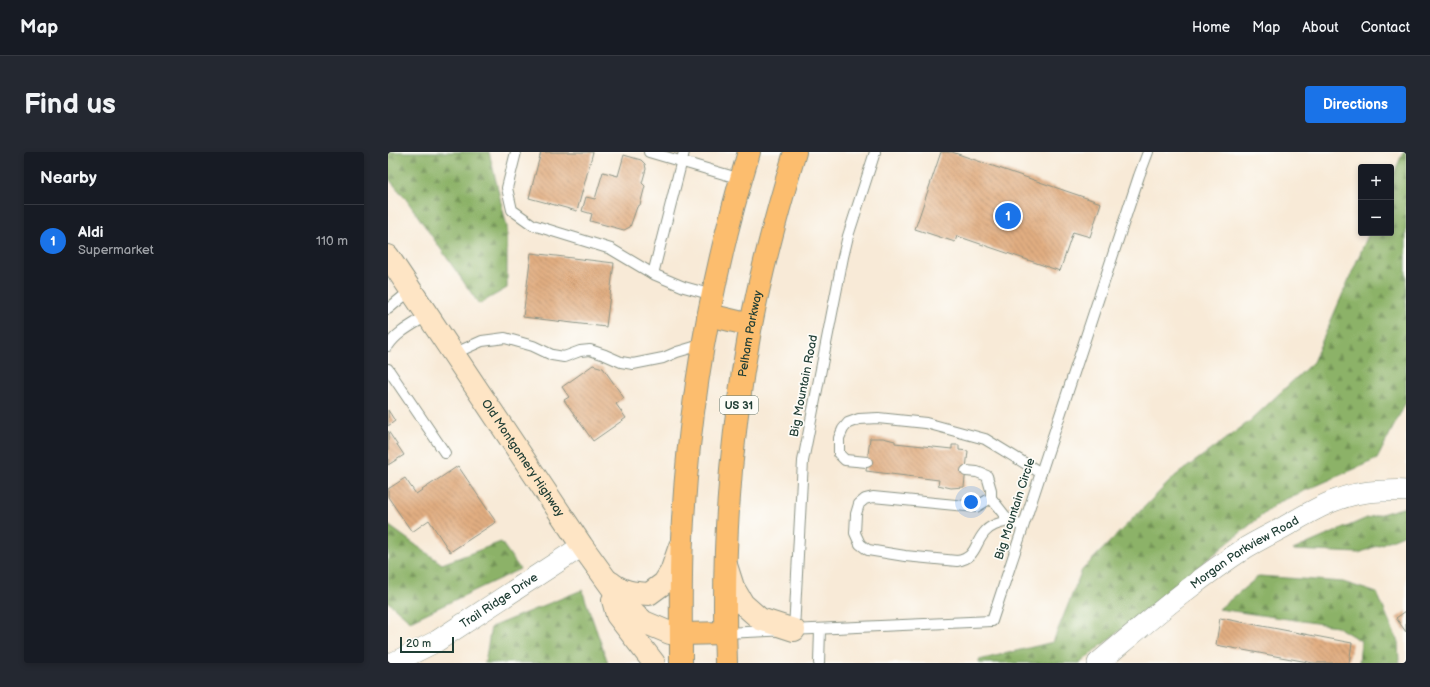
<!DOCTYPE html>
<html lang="en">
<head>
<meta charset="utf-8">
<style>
  :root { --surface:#171b24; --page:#242831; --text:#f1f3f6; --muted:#9ea1a6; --line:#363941; --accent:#1a73e8 }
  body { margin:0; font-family:"Balsamiq Sans",sans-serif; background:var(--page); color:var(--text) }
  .controls { position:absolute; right:12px; top:12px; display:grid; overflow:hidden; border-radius:4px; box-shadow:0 2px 6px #0003 }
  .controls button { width:36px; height:36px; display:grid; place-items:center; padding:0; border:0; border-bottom:1px solid var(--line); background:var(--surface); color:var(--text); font:20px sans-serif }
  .scale { position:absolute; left:12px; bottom:10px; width:54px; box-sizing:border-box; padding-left:4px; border:2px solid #1f3d34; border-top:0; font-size:11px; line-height:14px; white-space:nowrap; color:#1f3d34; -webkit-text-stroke:3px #fdfcf7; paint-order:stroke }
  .you { position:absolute; left:583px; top:350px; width:14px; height:14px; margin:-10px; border:3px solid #fff; border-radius:50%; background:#1a73e8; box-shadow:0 0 0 6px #1a73e833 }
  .badge { display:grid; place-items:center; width:26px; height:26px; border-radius:50%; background:var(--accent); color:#fff; font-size:13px; font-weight:700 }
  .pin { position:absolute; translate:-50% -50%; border:2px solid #fff; box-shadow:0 1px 4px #0006 }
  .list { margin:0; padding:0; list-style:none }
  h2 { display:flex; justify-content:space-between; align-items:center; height:52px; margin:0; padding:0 16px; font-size:17px }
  h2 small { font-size:13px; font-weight:400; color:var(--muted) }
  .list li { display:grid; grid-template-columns:26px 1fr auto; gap:12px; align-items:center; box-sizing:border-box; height:72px; padding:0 16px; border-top:1px solid var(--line) }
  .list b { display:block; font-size:15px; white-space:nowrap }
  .list p { margin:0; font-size:13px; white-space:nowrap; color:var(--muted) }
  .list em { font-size:13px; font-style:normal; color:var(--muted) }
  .map { position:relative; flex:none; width:1018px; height:511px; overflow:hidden; border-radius:4px }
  header { display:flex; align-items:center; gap:24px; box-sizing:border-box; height:56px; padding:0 20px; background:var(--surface); border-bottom:1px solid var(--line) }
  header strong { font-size:19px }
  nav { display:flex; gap:22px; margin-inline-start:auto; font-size:14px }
  .intro { display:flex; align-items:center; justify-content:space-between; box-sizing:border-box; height:96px; padding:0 24px }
  h1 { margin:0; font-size:28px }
  .button { padding:10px 18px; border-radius:4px; background:var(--accent); color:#fff; font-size:14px; font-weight:700 }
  main { display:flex; gap:24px; padding:0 24px }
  aside { flex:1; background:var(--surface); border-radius:4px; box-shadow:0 2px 6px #0003 }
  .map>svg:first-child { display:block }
  .forest { fill:url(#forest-firs); stroke:#56784e }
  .building { fill:url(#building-back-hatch) }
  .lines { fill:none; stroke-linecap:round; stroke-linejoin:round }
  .lane-casing { stroke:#8c9486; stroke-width:12 }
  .street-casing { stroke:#8c9486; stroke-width:22 }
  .secondary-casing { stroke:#8c9486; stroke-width:24 }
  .primary-casing { stroke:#8c9486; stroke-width:24 }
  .lane { stroke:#fff; stroke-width:10 }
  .street { stroke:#fff; stroke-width:21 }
  .secondary { stroke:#fee5c5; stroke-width:22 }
  .primary { stroke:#fcbd6e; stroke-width:22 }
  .labels { text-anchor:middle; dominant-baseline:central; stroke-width:3.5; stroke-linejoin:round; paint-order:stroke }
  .shield { fill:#fdfcf7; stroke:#62766e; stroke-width:1 }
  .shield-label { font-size:11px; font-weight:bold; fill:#1f3d34 }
  .street-label { font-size:12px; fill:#1f3d34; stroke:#fdfcf7 }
</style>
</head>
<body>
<header>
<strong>Map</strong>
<nav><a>Home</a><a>Map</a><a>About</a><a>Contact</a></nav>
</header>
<div class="intro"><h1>Find us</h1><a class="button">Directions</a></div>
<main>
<aside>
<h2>Nearby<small></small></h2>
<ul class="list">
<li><span class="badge">1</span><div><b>Aldi</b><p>Supermarket</p></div><em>110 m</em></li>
</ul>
</aside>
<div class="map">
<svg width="1018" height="511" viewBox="0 0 1018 511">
  <defs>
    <pattern id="forest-firs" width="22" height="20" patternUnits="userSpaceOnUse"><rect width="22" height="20" fill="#8cb268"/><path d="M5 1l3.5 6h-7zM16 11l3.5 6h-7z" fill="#729256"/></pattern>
    <pattern id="building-back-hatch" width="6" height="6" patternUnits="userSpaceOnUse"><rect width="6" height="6" fill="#e1ad81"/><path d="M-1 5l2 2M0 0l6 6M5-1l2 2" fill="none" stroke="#b68e6a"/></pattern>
  </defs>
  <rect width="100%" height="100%" fill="#fdfcf7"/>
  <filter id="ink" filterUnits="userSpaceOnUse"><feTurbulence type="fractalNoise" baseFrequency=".025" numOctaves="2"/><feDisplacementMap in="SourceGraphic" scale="8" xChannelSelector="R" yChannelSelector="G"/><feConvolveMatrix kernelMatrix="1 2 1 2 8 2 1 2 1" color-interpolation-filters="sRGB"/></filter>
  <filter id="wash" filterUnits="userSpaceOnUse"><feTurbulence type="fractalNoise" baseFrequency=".012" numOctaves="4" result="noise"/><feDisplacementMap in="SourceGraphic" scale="16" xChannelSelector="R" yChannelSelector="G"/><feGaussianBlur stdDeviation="0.9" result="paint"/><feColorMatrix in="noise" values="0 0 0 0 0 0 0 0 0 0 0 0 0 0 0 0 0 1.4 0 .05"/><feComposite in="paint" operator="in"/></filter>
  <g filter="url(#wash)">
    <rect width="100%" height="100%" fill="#f8ead7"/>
    <g class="forest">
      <path d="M0,0H101L119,75V136L91,152L18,47L0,26Z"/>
      <path d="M1015,0H1018V250L989,307L889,351L692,511H591V508L665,490L694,418L787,324L862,269L925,210L981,81H1003V29Z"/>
      <path d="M1018,355V382L971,401L905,398L979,366Z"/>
      <path d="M0,373L54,412L113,390L132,417L22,469L0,450Z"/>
      <path d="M871,424L955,430L989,441L1010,490L1011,510L1014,511H971L973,489L948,474L831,457Z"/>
      <path d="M194,438L220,511H97L103,475Z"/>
    </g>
    <g id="blocks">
      <g class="building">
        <path d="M153,0H205L189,59L141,46Z"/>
        <path d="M553,0H564L713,51L702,85L685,80L672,119L569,84L567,90L527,77Z"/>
        <path d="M236,3L253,8L257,12L258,17L254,31L257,34L252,53L249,55L242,75L236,78L202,69L204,62L194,59L198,45L207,47L215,20L230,24Z"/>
        <path d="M143,101L226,111L218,175L135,165Z"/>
        <path d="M205,213L215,216L236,246L228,252L238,266L205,289L176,248L181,245L174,235Z"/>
        <path d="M0,258L7,269L0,274Z"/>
        <path d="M0,279L16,303L0,313Z"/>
        <path d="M482,286H495L507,289V291L564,297V293H571V298L580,299L576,335L563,336L550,333L551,328L478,319Z"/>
        <path d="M70,314L108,370L62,400L41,368L24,380L0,345V337L17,326L28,342Z"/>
        <path d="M1018,459V480L1008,466Z"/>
        <path d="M832,466L964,491L961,511H925L828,493Z"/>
      </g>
    </g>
  </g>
  <g filter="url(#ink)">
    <use href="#blocks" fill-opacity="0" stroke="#8c9486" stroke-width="1"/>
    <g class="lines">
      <defs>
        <g id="lane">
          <path d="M128,0L119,36L124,58L145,73L223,97L265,122"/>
          <path d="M261,0L353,27"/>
          <path d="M296,0L265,122L296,135L325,143"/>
          <path d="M0,157L23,138"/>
          <path d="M0,194C9,180 26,172 40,163"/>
          <path d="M65,202L94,189L117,186L145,194L164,203L176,205L192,199L202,198L217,203L233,210L245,212L275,206L289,200L316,192"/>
          <path d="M0,217L57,301"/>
          <path d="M479,310L457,308L451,302V286L455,277L460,271L471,267L490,266L538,271L597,287L653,321"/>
          <path d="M578,319L589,320L599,324L603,338V346L621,369L635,374"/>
          <path d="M603,346L588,355L485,345L477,347L471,352L468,362L467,381L472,392L480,398L517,404L569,409C588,406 586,393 596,381C602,373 612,371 621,369"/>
          <path d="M406,478L415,309L455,105L460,84L487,0"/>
          <path d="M337,481L604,469L751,24L760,0"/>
          <path d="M431,511L432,477"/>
        </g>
        <g id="street">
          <path id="s1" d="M5,511L49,489L194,394"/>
          <path id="s2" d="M710,511C758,471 806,429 859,395C871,388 883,382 896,375C929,356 954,340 994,339C1002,339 1010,338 1018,339"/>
        </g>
        <g id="secondary">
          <path id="s3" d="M0,104L194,394L230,444L242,457L256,470L282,481L293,482"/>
          <path d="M338,413L345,435L355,452L372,467L406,478"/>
          <path d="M222,430C234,440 245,441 261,442L276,431L283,420L292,394"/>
          <path d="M225,448L229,463L266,511"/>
        </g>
        <g id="primary">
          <path d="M321,163L363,173"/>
          <path d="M293,482L337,481"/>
          <path d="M293,511C293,470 292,428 294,387C300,256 323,125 361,0"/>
          <path id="s4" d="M338,511C334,398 342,284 363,173C374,115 390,57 407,0"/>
        </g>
      </defs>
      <use href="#lane" class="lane-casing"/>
      <use href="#street" class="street-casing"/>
      <use href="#secondary" class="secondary-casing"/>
      <use href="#primary" class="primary-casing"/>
      <use href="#lane" class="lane"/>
      <use href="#street" class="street"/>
      <use href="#secondary" class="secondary"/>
      <use href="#primary" class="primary"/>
    </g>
  </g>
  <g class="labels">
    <rect class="shield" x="332" y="244" width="38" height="18" rx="3"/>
    <g class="shield-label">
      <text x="351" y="253">US 31</text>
    </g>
    <g class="street-label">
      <text stroke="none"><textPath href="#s4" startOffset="331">Pelham Parkway</textPath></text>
      <text transform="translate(416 234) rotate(-79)">Big Mountain Road</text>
      <text stroke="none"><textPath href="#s3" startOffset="243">Old Montgomery Highway</textPath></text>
      <text transform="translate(627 357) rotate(-72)">Big Mountain Circle</text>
      <text stroke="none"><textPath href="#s2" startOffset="184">Morgan Parkview Road</textPath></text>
      <text stroke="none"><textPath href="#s1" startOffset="123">Trail Ridge Drive</textPath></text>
    </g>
  </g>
</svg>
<div class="controls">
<button>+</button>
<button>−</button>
</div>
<div class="scale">20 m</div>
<div class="you"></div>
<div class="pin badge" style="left:620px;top:64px">1</div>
</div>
</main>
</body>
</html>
